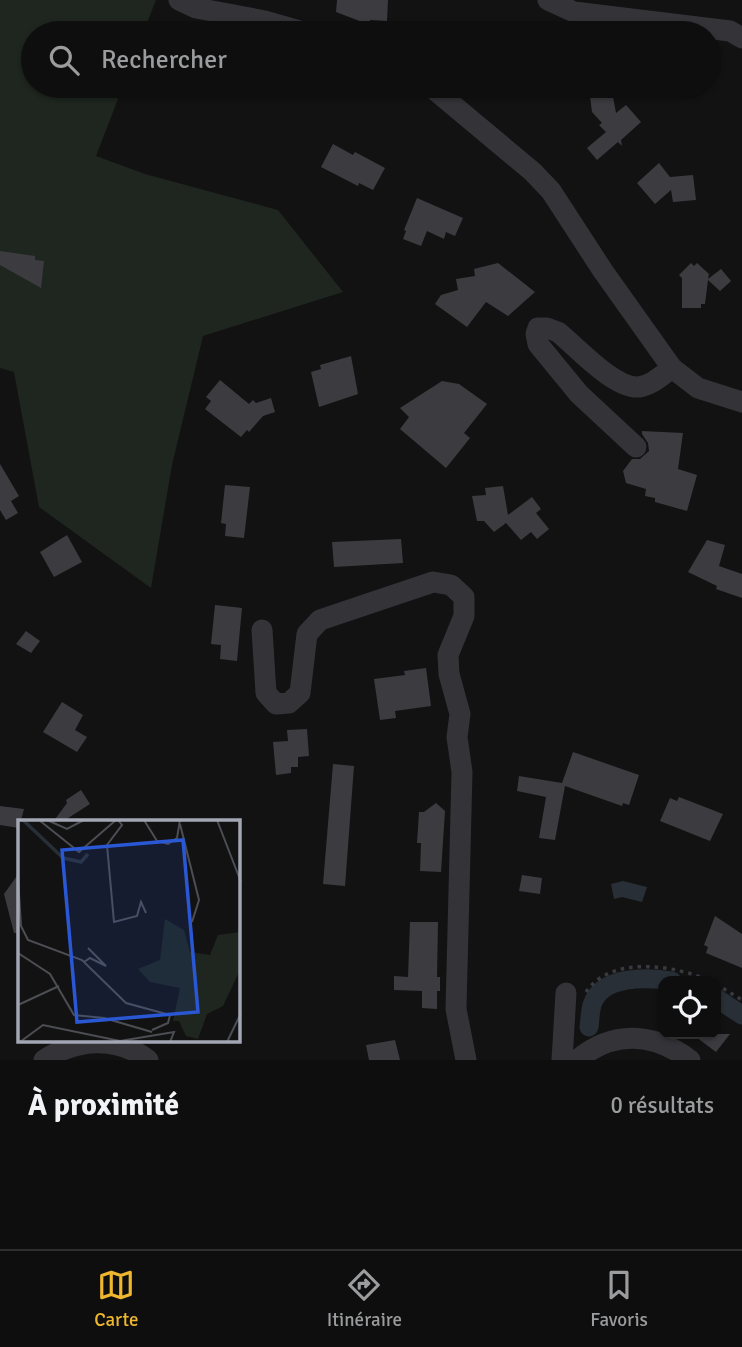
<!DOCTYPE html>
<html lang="fr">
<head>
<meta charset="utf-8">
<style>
  :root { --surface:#0e0e0e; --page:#1c1c1c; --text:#f1f3f6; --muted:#9b9c9e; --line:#2e2e2e; --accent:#eeb72e }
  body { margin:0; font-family:Signika,sans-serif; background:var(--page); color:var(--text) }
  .controls { position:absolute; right:21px; bottom:21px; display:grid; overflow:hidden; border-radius:14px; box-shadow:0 2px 5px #0004 }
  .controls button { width:63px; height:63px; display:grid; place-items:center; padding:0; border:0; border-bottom:2px solid var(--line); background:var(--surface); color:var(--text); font:35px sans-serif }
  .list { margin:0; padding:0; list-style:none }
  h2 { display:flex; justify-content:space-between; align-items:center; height:91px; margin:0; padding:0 28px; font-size:30px }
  h2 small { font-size:23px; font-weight:400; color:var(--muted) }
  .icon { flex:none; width:38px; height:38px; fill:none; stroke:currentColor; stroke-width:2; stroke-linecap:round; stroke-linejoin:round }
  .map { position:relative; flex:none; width:742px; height:1060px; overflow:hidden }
  .search { position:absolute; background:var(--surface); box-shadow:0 2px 5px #0004; left:21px; right:21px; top:21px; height:77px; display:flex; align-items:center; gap:18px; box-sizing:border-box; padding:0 24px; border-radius:38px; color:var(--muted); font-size:26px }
  .sheet { height:189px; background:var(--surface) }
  nav { display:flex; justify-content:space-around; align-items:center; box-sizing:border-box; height:98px; border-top:2px solid var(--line); background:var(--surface); font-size:19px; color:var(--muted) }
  nav a { display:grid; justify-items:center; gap:4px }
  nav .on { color:var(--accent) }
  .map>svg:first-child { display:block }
  .green { fill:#1e261f }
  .water { fill:#282f36 }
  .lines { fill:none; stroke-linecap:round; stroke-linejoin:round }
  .canal { stroke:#282f36; stroke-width:19 }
  .building { fill:#3c3c40 }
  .path { stroke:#393a3f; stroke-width:3.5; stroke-dasharray:3.5 5; stroke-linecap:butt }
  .minor { stroke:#333338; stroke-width:21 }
  .inset-river { fill:none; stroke:#282f36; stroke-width:3.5 }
  .inset-road { fill:none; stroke:#4c4e53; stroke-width:2 }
  .view { fill:#2a57d4; fill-opacity:0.15; stroke:#2a57d4; stroke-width:3.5 }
  .inset-edge { fill:none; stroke:#a3a7b4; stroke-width:3.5 }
</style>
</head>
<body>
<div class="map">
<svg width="742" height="1060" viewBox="0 0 742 1060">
  <rect width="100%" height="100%" fill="#121213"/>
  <path class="green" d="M0,0H156L143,33H33V86H123L96,156L145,174L278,210L343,292L203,336L172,465L151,588L39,507L14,372L0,368Z"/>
  <path class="water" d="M623,881L647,887L642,902L622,897L614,899L611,884Z"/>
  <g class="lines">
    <g class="canal">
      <path d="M716,998L742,1015"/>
      <path d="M589,1027C590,1020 590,1012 592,1005C601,975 648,977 672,981"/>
    </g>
  </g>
  <g class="building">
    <path d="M337,0H388L387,21L370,20V25L336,12Z"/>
    <path d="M597,86H611L616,113L626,105L641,122L621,140L622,146L618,142L597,160L587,148L606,132L599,125L602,123L592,112L589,88Z"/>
    <path d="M333,144L353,155L355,152L385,168L373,190L359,183L358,186L321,167Z"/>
    <path d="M659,163L670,177L693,175L696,200L673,202L671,190L655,204L637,183Z"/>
    <path d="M417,198L463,218L455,236L446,232L444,239L427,231L421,246L403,239L406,231L404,230Z"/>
    <path d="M0,251L35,256V260L44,261L41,288L0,265Z"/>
    <path d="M498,263L535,292L508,316L486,302L467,327L435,304L441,295L458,290L456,279L475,276L474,269Z"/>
    <path d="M691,263L694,266L697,263L709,274L708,279L721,269L731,281L720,291L708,280L705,304H701V308H682V278L679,275Z"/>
    <path d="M351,356L358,394L319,407L311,372L321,369L320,365Z"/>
    <path d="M220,380L249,404L253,400L256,403L271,398L275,412L263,416L249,432L247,430L241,437L205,409L211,401L206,397Z"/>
    <path d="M442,381L459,384L487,404L464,433L470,438L446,468L400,429L409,417L400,408Z"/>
    <path d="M642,431L683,433L678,469L697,475L687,511L655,502V498L645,496L646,489L626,483L623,471L632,459H640L649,451L648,443L642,434Z"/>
    <path d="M0,464L19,496L11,501L18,513L6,520L0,510Z"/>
    <path d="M225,485L250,487L244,538L225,536L226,524L221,523Z"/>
    <path d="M503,486L508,515L532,497L541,509L536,513L549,529L537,539L531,532L521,540L506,523L494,532L484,521H477L472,496L486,495L485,488Z"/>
    <path d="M67,535L82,562L54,577L40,552Z"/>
    <path d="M401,539L403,563L334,567L332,542Z"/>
    <path d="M707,540L725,545L719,566L742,574V598L716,589L717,586L688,572Z"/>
    <path d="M215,605L242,608L237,661L220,659L221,645L211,644Z"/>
    <path d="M26,631L40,641L31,653L16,644Z"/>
    <path d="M426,668L431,706L395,711L396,718L380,720L374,679L405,675L404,671Z"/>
    <path d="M62,702L83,715L75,730L87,737L77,752L43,732Z"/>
    <path d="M307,729L309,756L298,757V767H291V773L276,775L273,742L288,741L287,730Z"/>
    <path d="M573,752L639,775L629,805L623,803L622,806L565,786L555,840L539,838L546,797L517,791L519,776L562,783Z"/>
    <path d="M333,764L354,766L345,886L323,884Z"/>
    <path d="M81,790L90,804L62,822H53L67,803L66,800Z"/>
    <path d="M679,797L723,814L710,841L660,821L670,798L677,801Z"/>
    <path d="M436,803L445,811L441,872L420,871L421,843H417L419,812H424Z"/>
    <path d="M0,806L24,809L19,828L0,825Z"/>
    <path d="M19,873V933H14L4,894Z"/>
    <path d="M522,875L542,878L540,894L519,891Z"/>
    <path d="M715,916L742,934V968L706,953L708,947L704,945Z"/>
    <path d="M410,922H438L437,977H440V991H437V1009L422,1008V991L394,990V976L408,977Z"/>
    <path d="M692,1034H730L716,1052Z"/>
    <path d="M395,1040L400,1060H369L366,1045Z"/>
  </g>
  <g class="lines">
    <g class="path">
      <path d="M716,984L742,1000"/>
      <path d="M586,992C611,955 675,965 710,981"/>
    </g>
    <g class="minor">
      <path d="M179,0L196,8L265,21L307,33"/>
      <path d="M548,0L574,12L730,31L742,38"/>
      <path d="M430,86L533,172L551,191L603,271L672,368L698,388L742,402"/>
      <path d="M636,447L579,394L538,344L536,334L538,328H547L558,332C577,347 614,389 639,387C652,385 661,376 672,368"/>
      <path d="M262,630L266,693L276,704L289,703L300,693L307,634L320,620L433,582L451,585L464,597V616L448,655L449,674L460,714L457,737L462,772L456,1009L466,1060"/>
      <path d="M44,1060C76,1039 116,1035 148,1060"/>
      <path d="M562,1060L566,993"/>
      <path d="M577,1060C613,1030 653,1032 690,1060"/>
    </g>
  </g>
  <g transform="translate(18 820)">
    <rect width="222" height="222" fill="#121213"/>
    <path d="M147,99L166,110L172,132L192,135L200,115L222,112V150L205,186L189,194L180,219L168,216L161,201H155L162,168L132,162L120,149L142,140Z" fill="#1e261f"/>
    <path class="inset-river" d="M5,0L45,38L63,42L70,34"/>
    <path class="inset-road" d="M21,0L61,32L98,0M29,0L49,9L66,0M100,0L104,5L89,25L96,102L119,96L123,82L128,93M126,0L139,21L150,24L159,18L162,0M199,0L223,62M162,4L181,80L174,102M0,57L3,106L10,120L64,140L108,183L152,195L150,203L134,210M0,133L32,154L56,195L86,198L134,212M66,142L72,138L88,146L70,128M0,185L41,166M2,222L25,205L102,221L156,212L152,222M209,222L223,193"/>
    <path class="view" d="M165,20L180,192L59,202L44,30Z"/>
    <rect width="222" height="222" class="inset-edge"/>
  </g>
</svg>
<div class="controls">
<button><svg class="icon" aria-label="locate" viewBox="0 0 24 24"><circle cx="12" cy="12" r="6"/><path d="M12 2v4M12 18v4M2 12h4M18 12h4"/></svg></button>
</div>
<div class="search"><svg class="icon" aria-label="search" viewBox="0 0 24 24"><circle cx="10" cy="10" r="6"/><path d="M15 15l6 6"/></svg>Rechercher</div>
</div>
<section class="sheet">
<h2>À proximité<small>0 résultats</small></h2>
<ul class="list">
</ul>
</section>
<nav>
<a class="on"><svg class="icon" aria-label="map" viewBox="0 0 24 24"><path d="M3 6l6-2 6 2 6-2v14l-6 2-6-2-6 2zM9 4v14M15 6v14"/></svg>Carte</a>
<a><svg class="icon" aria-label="directions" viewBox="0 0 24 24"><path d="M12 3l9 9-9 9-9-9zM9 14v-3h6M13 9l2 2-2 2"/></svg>Itinéraire</a>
<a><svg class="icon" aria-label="saved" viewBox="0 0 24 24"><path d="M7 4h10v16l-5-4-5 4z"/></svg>Favoris</a>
</nav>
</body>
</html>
